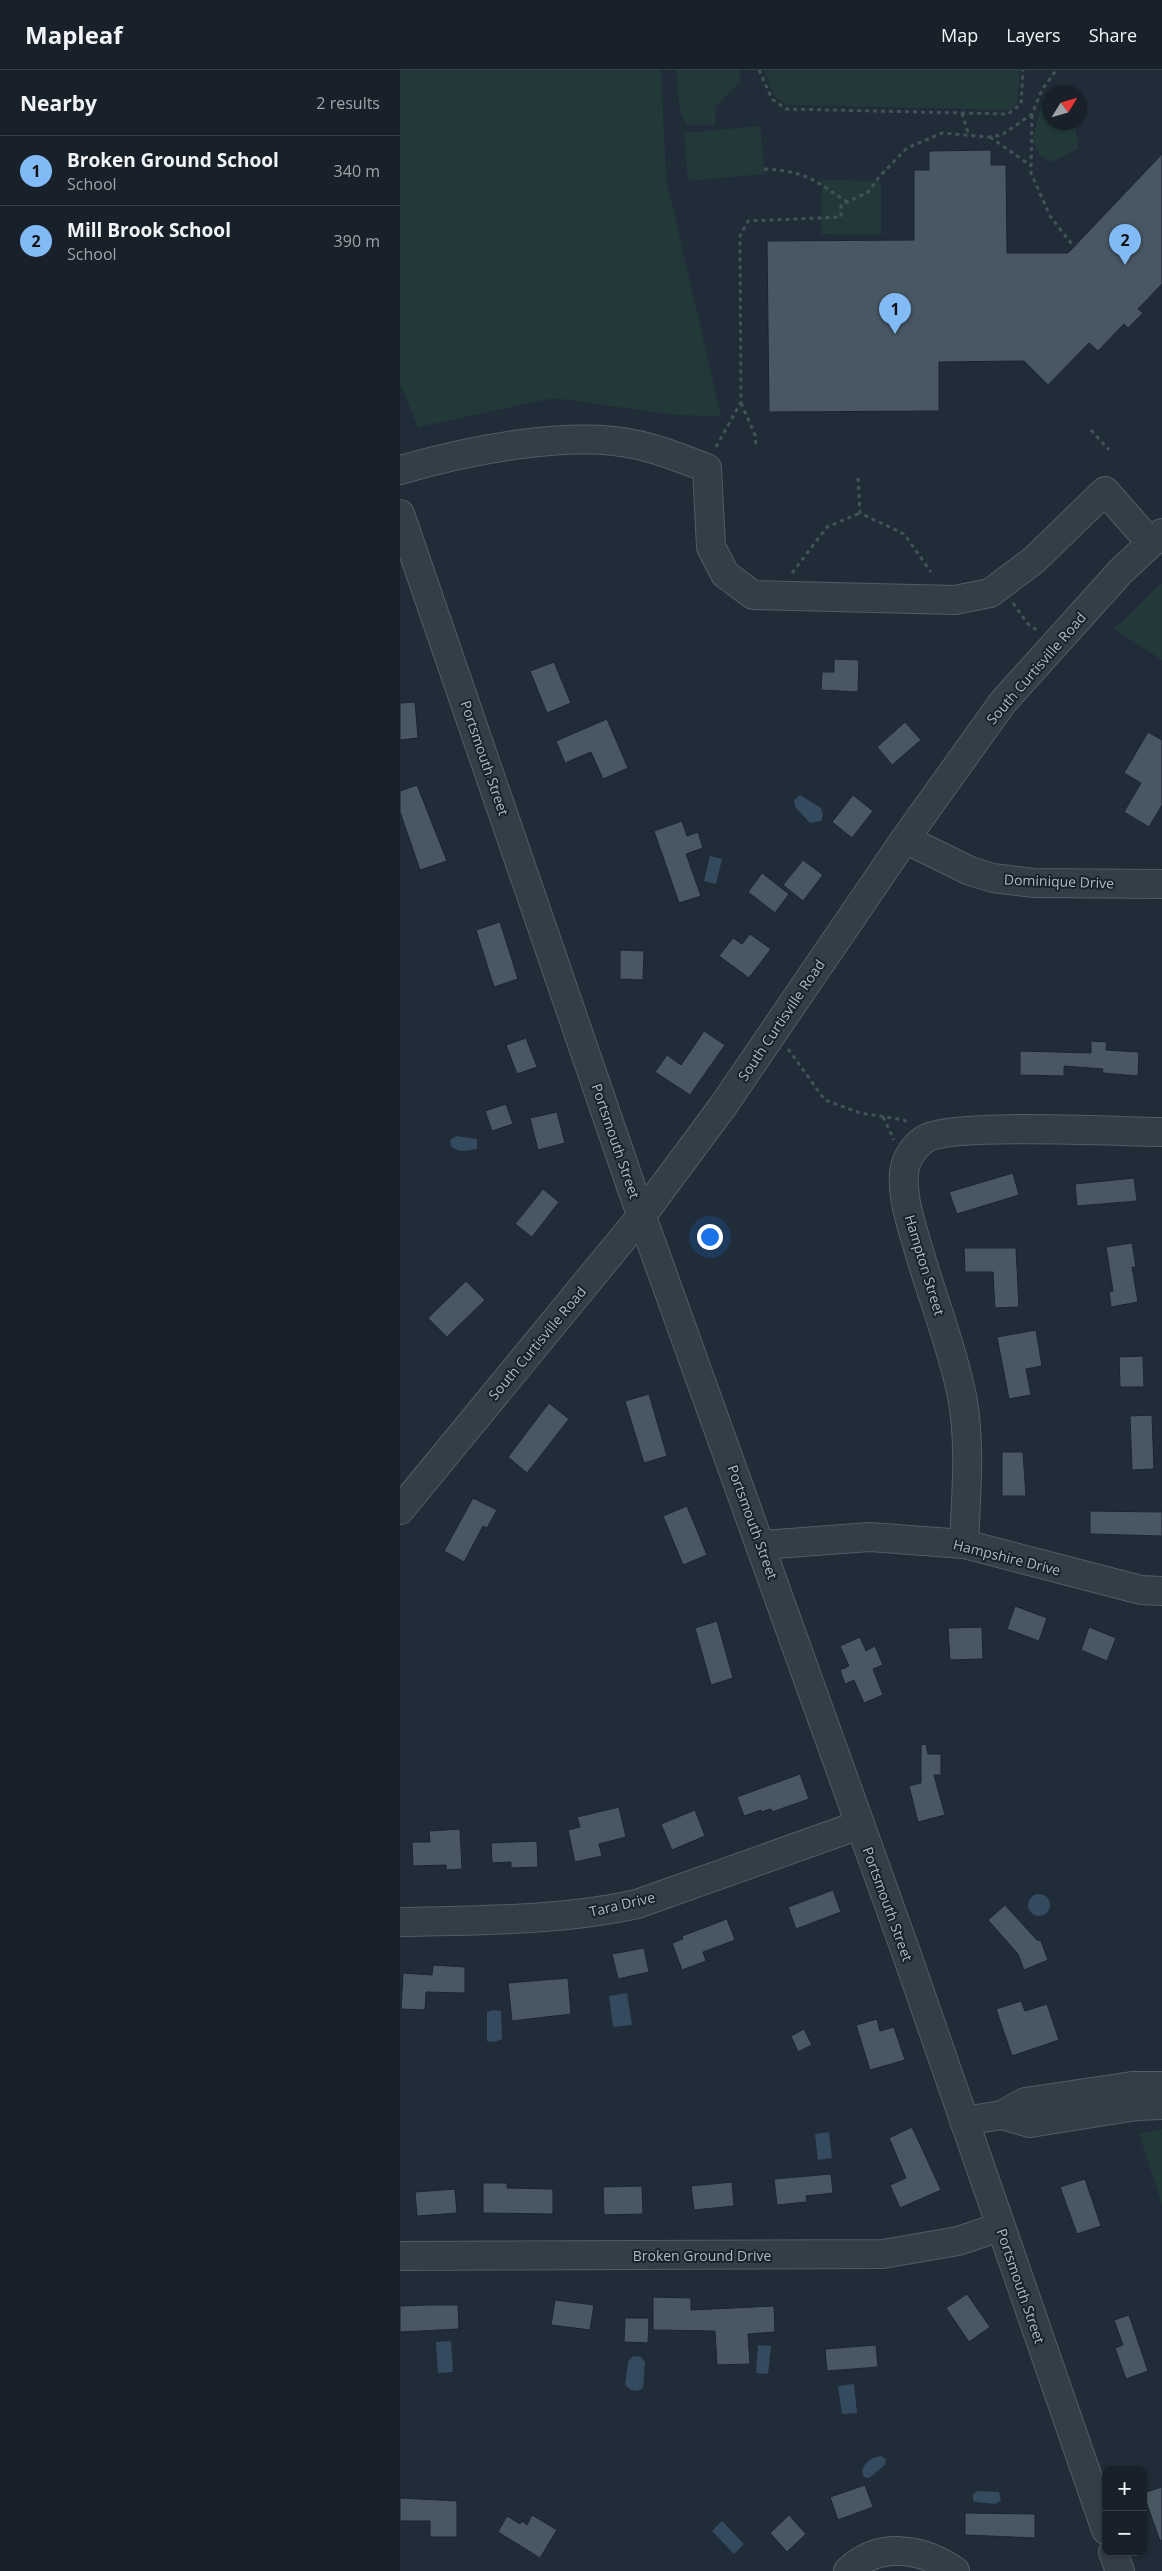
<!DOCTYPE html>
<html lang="en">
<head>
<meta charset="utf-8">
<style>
  :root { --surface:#182129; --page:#252e35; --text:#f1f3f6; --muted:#9fa3a8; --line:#363e46; --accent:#82baf5 }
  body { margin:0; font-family:"Open Sans",sans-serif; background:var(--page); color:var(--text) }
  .controls { position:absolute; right:15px; bottom:15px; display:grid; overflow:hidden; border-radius:10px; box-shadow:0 1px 4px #0004 }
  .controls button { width:45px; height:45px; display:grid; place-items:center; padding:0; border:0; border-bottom:1px solid var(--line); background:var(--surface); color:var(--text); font:25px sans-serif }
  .compass { position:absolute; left:642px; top:15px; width:45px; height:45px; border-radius:50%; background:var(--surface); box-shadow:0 1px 4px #0004; rotate:53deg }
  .you { position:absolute; left:309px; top:1166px; width:18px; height:18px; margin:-12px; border:4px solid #fff; border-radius:50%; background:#1a73e8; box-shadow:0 0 0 8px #1a73e833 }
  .badge { display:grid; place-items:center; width:32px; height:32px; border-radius:50%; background:var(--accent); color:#111; font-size:16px; font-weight:700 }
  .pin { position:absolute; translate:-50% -41px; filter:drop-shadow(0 1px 2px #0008) }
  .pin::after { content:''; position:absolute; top:26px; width:18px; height:15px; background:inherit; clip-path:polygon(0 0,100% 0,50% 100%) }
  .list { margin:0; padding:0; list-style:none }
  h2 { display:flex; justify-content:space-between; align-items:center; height:65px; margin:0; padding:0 20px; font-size:21px }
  h2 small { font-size:16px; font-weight:400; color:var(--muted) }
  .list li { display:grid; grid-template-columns:32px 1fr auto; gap:15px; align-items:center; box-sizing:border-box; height:70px; padding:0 20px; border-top:1px solid var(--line) }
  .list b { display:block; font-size:19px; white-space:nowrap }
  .list p { margin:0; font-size:16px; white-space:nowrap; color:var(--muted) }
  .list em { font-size:16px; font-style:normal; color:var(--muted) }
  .map { position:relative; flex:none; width:762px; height:2501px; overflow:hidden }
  header { display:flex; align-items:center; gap:30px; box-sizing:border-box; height:70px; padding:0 25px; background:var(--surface); border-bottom:1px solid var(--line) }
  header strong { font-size:24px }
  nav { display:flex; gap:28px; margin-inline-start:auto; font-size:18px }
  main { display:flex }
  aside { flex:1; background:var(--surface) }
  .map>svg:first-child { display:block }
  .green { fill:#233939 }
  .water { fill:#344a5e }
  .building { fill:#485763; stroke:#1b252e }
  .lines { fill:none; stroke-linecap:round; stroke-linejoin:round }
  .minor-casing { stroke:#515c65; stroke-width:30 }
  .path { stroke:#405455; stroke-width:3; stroke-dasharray:4 4; stroke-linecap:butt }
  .minor { stroke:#343e47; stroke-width:28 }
  .labels { text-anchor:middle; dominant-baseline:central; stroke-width:4; stroke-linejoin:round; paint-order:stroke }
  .street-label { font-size:14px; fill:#aeb9c4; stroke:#19232c }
</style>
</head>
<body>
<header>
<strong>Mapleaf</strong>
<nav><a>Map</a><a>Layers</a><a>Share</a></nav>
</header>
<main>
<aside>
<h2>Nearby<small>2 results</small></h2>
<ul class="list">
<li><span class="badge">1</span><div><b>Broken Ground School</b><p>School</p></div><em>340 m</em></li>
<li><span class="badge">2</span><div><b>Mill Brook School</b><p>School</p></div><em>390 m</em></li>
</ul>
</aside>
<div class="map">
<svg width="762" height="2501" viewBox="0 0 762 2501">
  <rect width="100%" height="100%" fill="#202c37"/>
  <g class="green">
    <path d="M0,0H261L266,108L321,346L274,345L154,328L18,357L0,314Z"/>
    <path d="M276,0H339L341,10L316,37L315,55H286L280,41Z"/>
    <path d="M364,0H620L617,33L610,40L385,35L374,26Z"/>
    <path d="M644,25L649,26L650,52L674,53L679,78L652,92L641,86L632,72Z"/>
    <path d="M360,56L365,104L288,111L284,63Z"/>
    <path d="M422,110L481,111V165L421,164Z"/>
    <path d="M762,513V590L714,559Z"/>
    <path d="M762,2059V2135L739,2064Z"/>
  </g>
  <g class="water">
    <path d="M400,725L421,738L423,745L421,751L410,753L395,737L394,730Z"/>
    <path d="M310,786L322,789L316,814L304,811Z"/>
    <path d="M56,1066L77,1069V1079C67,1080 59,1084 51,1076L50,1070Z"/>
    <circle cx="639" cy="1835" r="11"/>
    <path d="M227,1923L232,1955L213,1957L209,1926Z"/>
    <path d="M93,1940L101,1941L102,1969L94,1972L87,1971V1942Z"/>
    <path d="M429,2062L432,2088L418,2090L415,2064Z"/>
    <path d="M51,2271L53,2302L38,2303L36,2272Z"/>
    <path d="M358,2275L371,2276L368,2304L356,2303Z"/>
    <path d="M233,2286L241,2287L245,2292L243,2318L238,2321L231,2320L225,2315L228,2292Z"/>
    <path d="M454,2314L457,2343L442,2344L438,2316Z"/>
    <path d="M481,2386L486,2389L485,2395L469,2408L464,2407L462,2401C465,2391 471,2388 481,2386Z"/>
    <path d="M576,2421L599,2422L601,2430L596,2434L576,2432L573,2431V2425Z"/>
    <path d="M322,2451L344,2474L334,2484L312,2461Z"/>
  </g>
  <g class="building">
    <path d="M591,80V95H606L607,183H668L762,84V214L738,239L743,243L728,258L724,254L698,281L689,273L648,315L624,291L539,292V341L369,342L367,171L514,170V100H529V81Z"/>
    <path d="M434,589L459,590L458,622L421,620L422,602H434Z"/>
    <path d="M154,592L171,633L147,643L130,601Z"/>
    <path d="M15,632L18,668L0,670V633Z"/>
    <path d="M207,649L228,698L203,709L191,682L165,693L156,671Z"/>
    <path d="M505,652L521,670L492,695L477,677Z"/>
    <path d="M748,662L762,670V735L749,757L724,742L741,713L724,703Z"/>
    <path d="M17,715L47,791L20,800L0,742V721Z"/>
    <path d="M453,725L473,741L452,768L432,752Z"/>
    <path d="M282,751L287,766L298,762L303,778L286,784L301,826L279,833L254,761Z"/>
    <path d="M403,790L423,805L403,831L383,815Z"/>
    <path d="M362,803L389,824L375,843L348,822Z"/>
    <path d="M100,852L118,909L94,917L76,860Z"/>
    <path d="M350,864L371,879L349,908L319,886L333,868L342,874Z"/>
    <path d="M220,880L244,881L243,910L220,909Z"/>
    <path d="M304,961L325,975L290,1025L255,1002L267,985L281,995Z"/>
    <path d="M126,968L137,997L117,1004L106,975Z"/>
    <path d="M691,971L707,972L706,980L739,982L738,1006L702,1003L703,999L664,996V1006L620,1005V981L691,983Z"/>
    <path d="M106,1034L113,1054L92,1061L85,1041Z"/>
    <path d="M157,1042L165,1073L138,1080L130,1048Z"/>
    <path d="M613,1103L619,1125L557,1144L549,1122Z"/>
    <path d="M734,1108L737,1131L677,1136L675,1114Z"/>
    <path d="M143,1119L159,1132L132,1167L115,1154Z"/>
    <path d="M732,1173L736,1197H732L738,1232L711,1237L709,1222L713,1221L706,1177Z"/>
    <path d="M564,1178H616L619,1237L595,1238L593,1202H565Z"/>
    <path d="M66,1211L85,1230L47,1267L28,1248Z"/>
    <path d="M636,1260L642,1296L626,1299L631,1325L609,1329L597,1267Z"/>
    <path d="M743,1286L744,1317H720L719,1287Z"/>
    <path d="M249,1324L267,1386L244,1393L225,1331Z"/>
    <path d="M149,1333L169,1349L127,1403L108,1387Z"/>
    <path d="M752,1345L754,1399L732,1400L730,1346Z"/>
    <path d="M602,1382H623L626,1426H602Z"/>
    <path d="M73,1428L97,1440L87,1458L83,1456L64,1492L44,1481Z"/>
    <path d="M287,1436L307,1485L283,1495L263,1446Z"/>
    <path d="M690,1441L762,1442V1466L690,1464Z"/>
    <path d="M615,1536L647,1548L639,1571L607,1559Z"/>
    <path d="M317,1551L333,1608L311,1615L295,1558Z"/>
    <path d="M582,1557L583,1589L550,1590L548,1558Z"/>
    <path d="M689,1557L716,1568L707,1591L681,1580Z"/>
    <path d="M460,1567L466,1581L475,1576L483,1595L473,1599L483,1625L464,1633L454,1610L445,1614L440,1600L449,1596L440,1576Z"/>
    <path d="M526,1674L528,1684H541V1705H534L545,1745L518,1752L509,1716L521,1713V1675Z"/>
    <path d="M400,1704L409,1729L372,1742L371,1739L361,1742V1740L344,1746L337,1727Z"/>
    <path d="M219,1737L226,1767L199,1774L202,1786L175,1792L168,1760L180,1757L177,1747Z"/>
    <path d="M295,1740L305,1766L272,1780L261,1754Z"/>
    <path d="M60,1759L62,1799L46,1800V1795L13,1796L12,1772H30L29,1761Z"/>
    <path d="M137,1771L138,1797L111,1798V1792L92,1793L91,1773Z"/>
    <path d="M433,1820L441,1842L396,1859L388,1837Z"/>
    <path d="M605,1835L637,1870L641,1871L648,1890L624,1900L618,1884L588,1850Z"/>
    <path d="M327,1849L335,1870L303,1882L306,1891L282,1900L272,1873L283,1869L282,1866Z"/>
    <path d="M244,1878L249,1902L218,1909L212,1884Z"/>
    <path d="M33,1895L65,1897V1923L26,1922L25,1940L1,1939L3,1903L32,1905Z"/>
    <path d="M168,1908L171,1944L112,1951L108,1913Z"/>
    <path d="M621,1931L625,1941L647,1934L659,1970L612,1986L596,1939Z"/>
    <path d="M477,1949L480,1961L494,1957L505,1990L470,2000L456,1955Z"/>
    <path d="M404,1959L412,1975L398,1982L391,1966Z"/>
    <path d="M512,2057L541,2120L500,2138L490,2115L506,2108L489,2068Z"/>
    <path d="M431,2104L433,2123L406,2126L407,2132L377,2135L374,2109Z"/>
    <path d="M685,2109L701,2156L677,2164L660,2117Z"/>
    <path d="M332,2112L334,2136L294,2140L291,2116Z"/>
    <path d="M83,2113H107V2118L153,2119V2144L83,2143Z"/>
    <path d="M242,2116L243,2144L204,2145L203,2117Z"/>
    <path d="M55,2119L57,2143L17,2146L15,2122Z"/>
    <path d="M567,2224L590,2257L569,2272L546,2238Z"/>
    <path d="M253,2227L291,2228V2240L374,2236L375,2262L348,2264L350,2294L317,2295L315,2261L253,2260Z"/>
    <path d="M155,2230L194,2235L190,2260L151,2255Z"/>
    <path d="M27,2235H58L59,2259L0,2262V2236Z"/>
    <path d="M729,2245L748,2301L726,2309L715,2278L723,2275L714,2250Z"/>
    <path d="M225,2248H249L248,2273L224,2272Z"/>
    <path d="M476,2275L478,2297L427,2301L425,2279Z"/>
    <path d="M465,2415L473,2437L438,2450L430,2427Z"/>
    <path d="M762,2417V2470L760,2471L743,2423Z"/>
    <path d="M0,2428L57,2431V2467H30V2451H0Z"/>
    <path d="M565,2443L635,2444V2468L565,2465Z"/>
    <path d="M132,2445L157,2460L140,2488L98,2462L107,2446L120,2454L122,2451L127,2455Z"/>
    <path d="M389,2445L406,2464L387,2482L370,2463Z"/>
  </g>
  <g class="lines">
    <defs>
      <g id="minor">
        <path d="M0,400C66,381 171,359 238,375C262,380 285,390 307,398L311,477L325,504L353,525L555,530L590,523L634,490L705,421L750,472"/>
        <path d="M0,444L232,1119L507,1885L706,2460"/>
        <path d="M505,769L570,801L593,808L634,813L762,814"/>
        <path d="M0,1440L243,1144L323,1036L505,769L603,632L721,501L762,463"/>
        <path d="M564,1474C566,1426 571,1374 562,1326C552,1276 533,1230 519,1181C512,1157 502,1129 504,1103C505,1090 513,1077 525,1069C551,1052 721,1062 762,1062"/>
        <path d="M361,1475L470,1467L564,1474L741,1520L762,1521"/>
        <path d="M4,1852C82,1850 161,1851 237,1834L459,1755"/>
        <path d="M602,2045L630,2053L737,2036L762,2035"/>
        <path d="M564,2051L602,2045L625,2032L732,2016H762"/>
        <path d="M0,2186L483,2184L558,2171L600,2157"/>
        <path d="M713,2482L720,2501"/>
        <path d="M448,2501C479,2471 522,2478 555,2501"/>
      </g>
    </defs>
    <use href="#minor" class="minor-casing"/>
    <g class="path">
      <path d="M359,0L372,29L386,39L608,44L621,34L623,0"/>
      <path d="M562,43L569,66"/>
      <path d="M632,45L631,103L650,146L674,177"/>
      <path d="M590,67L630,95"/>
      <path d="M364,99C406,101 414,110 447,132"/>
      <path d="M341,333L355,365L356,376"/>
      <path d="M691,360L709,380"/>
      <path d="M316,377L341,332L340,166L348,151L441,147V135L468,122L479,107L507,78L542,63L588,67L602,65L632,44L642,20L656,0"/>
      <path d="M458,408L460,443L504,464L531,502"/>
      <path d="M392,503L427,457L460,443"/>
      <path d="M613,533L628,554L638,561"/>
      <path d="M388,979L425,1030L460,1043L504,1050L509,1054"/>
      <path d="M483,1047L494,1070"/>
    </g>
    <use href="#minor" class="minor"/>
  </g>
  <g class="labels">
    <g class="street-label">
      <text transform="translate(636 598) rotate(-49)">South Curtisville Road</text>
      <text transform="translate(85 688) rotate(71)">Portsmouth Street</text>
      <text transform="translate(659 811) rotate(2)">Dominique Drive</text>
      <text transform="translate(381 950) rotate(-56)">South Curtisville Road</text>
      <text transform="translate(216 1071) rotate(71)">Portsmouth Street</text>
      <text transform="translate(525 1195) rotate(73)">Hampton Street</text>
      <text transform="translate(137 1273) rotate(-50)">South Curtisville Road</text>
      <text transform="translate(353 1452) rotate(70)">Portsmouth Street</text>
      <text transform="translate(607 1487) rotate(14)">Hampshire Drive</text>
      <text transform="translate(222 1834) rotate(-13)">Tara Drive</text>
      <text transform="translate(488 1834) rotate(70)">Portsmouth Street</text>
      <text x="302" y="2185">Broken Ground Drive</text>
      <text transform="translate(621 2216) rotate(71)">Portsmouth Street</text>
    </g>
  </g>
</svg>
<div class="controls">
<button>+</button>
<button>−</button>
</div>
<svg class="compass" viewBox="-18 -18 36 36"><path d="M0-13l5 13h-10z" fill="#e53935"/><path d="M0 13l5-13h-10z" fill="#9fa3a8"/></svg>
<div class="you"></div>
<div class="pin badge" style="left:495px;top:264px">1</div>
<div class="pin badge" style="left:725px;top:195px">2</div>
</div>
</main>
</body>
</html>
